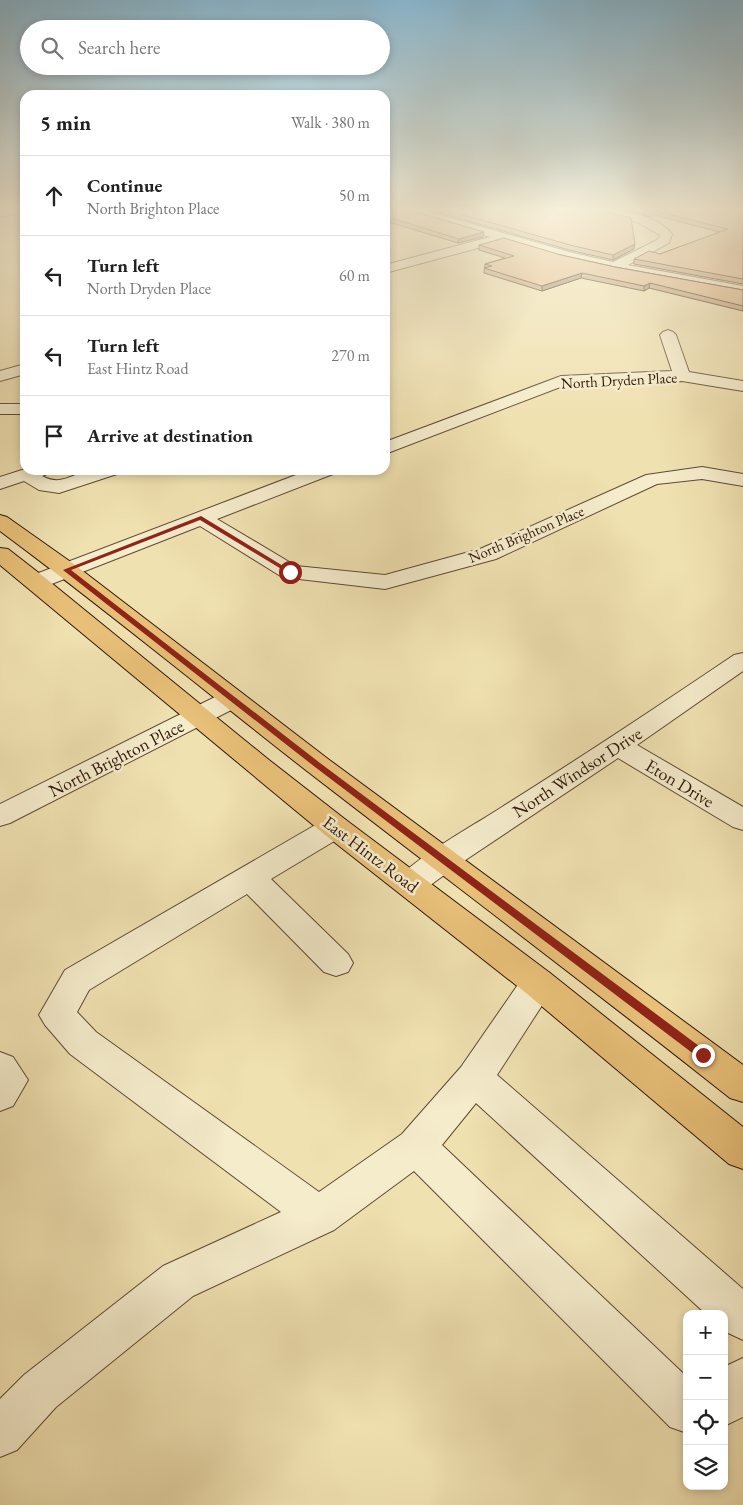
<!DOCTYPE html>
<html lang="en">
<head>
<meta charset="utf-8">
<style>
  :root { --surface:#fff; --page:#f6f6f6; --text:#222; --muted:#767676; --line:#e0e0e0 }
  body { margin:0; font-family:"EB Garamond",serif; background:var(--page); color:var(--text) }
  .controls { position:absolute; right:15px; bottom:15px; display:grid; overflow:hidden; border-radius:10px; box-shadow:0 2px 8px #0003 }
  .controls button { width:45px; height:45px; display:grid; place-items:center; padding:0; border:0; border-bottom:1px solid var(--line); background:var(--surface); color:var(--text); font:25px sans-serif }
  .stop { position:absolute; width:15px; height:15px; margin:-11px; border:4px solid #8f2418; border-radius:50%; background:#fff }
  .stop.end { background:#8f2418; border-color:#fff; box-shadow:0 1px 5px #0008 }
  .list { margin:0; padding:0; list-style:none }
  h2 { display:flex; justify-content:space-between; align-items:center; height:65px; margin:0; padding:0 20px; font-size:21px }
  h2 small { font-size:16px; font-weight:400; color:var(--muted) }
  .list li { display:grid; grid-template-columns:32px 1fr auto; gap:15px; align-items:center; box-sizing:border-box; height:80px; padding:0 20px; border-top:1px solid var(--line) }
  .list b { display:block; font-size:19px; white-space:nowrap }
  .list p { margin:0; font-size:16px; white-space:nowrap; color:var(--muted) }
  .list em { font-size:16px; font-style:normal; color:var(--muted) }
  .icon { flex:none; width:28px; height:28px; fill:none; stroke:currentColor; stroke-width:2; stroke-linecap:round; stroke-linejoin:round }
  .map { position:relative; flex:none; width:743px; height:1505px; overflow:hidden }
  .search { position:absolute; background:var(--surface); box-shadow:0 2px 8px #0003; left:20px; top:20px; width:370px; height:55px; display:flex; align-items:center; gap:12px; box-sizing:border-box; padding:0 18px; border-radius:28px; color:var(--muted); font-size:19px }
  .panel { position:absolute; background:var(--surface); box-shadow:0 2px 8px #0003; left:20px; top:90px; width:370px; height:385px; border-radius:15px }
  .map>svg:first-child { display:block }
  .lines { fill:none; stroke-linecap:round; stroke-linejoin:round }
  .minor-casing { stroke:#5f4a34; stroke-width:2 }
  .major-casing { stroke:#2f170a; stroke-width:2 }
  .minor { fill:#f5eccc; fill-rule:evenodd }
  .major { fill:#e8c078; fill-rule:evenodd }
  .wall { fill:#c39a72; stroke:#2f170a }
  .shaded-wall { fill:#9f7d5c; stroke:#2f170a }
  .building { fill:#e3b384; stroke:#2f170a }
  .route { fill:#8f2418 }
  .labels { text-anchor:middle; dominant-baseline:central; stroke-width:5; stroke-linejoin:round; paint-order:stroke }
  .far-street-label { font-size:15px; fill:#2f170a; stroke:#f5eccc }
  .street-label { font-size:18px; fill:#2f170a; stroke:#f5eccc }
</style>
</head>
<body>
<div class="map">
<svg width="743" height="1505" viewBox="0 0 743 1505">
  <rect width="100%" height="100%" fill="#f0e1b1"/>
  <filter id="stains"><feTurbulence type="fractalNoise" baseFrequency=".004" numOctaves="4"/><feColorMatrix values="0 0 0 0 .2 0 0 0 0 .09 0 0 0 0 .02 0 0 0 .5 -.17"/></filter>
  <radialGradient id="worn" r=".72"><stop offset=".6" stop-color="#630" stop-opacity="0"/><stop offset="1" stop-color="#630" stop-opacity=".3"/></radialGradient>
  <g class="lines">
    <defs>
      <g id="minor">
        <path d="M14,208H25V212L0,217V211Z"/>
        <path d="M401,208H417L569,252L613,262L655,241L659,238L660,235L637,222L588,210L586,208C610,206 656,214 672,234L669,243L628,265L743,286V294L615,270L561,258L504,241L385,273V265L490,237L402,210Z"/>
        <path d="M668,330L673,332L676,335L689,372L743,381V391L682,381L563,386L385,454V442L561,376L672,371L660,335L663,332Z"/>
        <path d="M25,364V374L0,381V371Z"/>
        <rect x="0" y="404" width="25" height="10"/>
        <path d="M702,467L743,474V486L702,479L657,484L496,559L385,589L282,577L200,526L44,587L36,589L28,587L25,582L28,577L309,470H336L333,474L217,519L296,566L385,575L480,549L646,475Z"/>
        <path d="M25,469L50,470L47,474L42,476C62,487 72,473 91,470C100,469 110,470 120,470L117,474L59,493L39,490L24,481L0,489V477Z"/>
        <path d="M743,653V671L637,745L743,807V830L733,827L618,758L455,867L421,892L410,896L399,892L394,884C407,862 478,823 502,807C580,758 657,707 734,655Z"/>
        <path d="M232,691L241,693L245,699L241,705L10,823L0,826V804L223,693Z"/>
        <path d="M335,817L346,820L350,827L346,834L271,879L348,954L353,963L348,972L336,976L324,972L247,894L89,990L77,1012L96,1032L319,1192L402,1134L461,1067L526,973L538,969L550,973L555,983L550,993L497,1075L743,1289V1340L724,1331V1314H706L476,1103L442,1145L687,1377V1433L670,1427L414,1171L334,1230L193,1296L56,1407L17,1450L0,1457V1399L24,1375L163,1266L281,1212L70,1054L45,1025L39,1015L65,970L324,820Z"/>
        <path d="M0,1052L13,1057L28,1080L13,1106L0,1111Z"/>
        <path d="M743,1358V1417L724,1426V1367Z"/>
      </g>
      <g id="major">
        <path d="M0,515L7,517L75,565L328,759L743,1065V1102L730,1098C590,987 448,880 307,771C205,691 104,608 0,531Z"/>
        <path d="M0,548L8,549L44,577L269,760L346,820L550,973L743,1127V1169L729,1164L526,993L324,834L0,565Z"/>
      </g>
    </defs>
    <use href="#minor" class="minor-casing"/>
    <use href="#major" class="major-casing"/>
    <use href="#minor" class="minor"/>
    <use href="#major" class="major"/>
  </g>
  <g class="wall">
    <path d="M385,208L483,237L458,243L385,221Z"/>
    <path d="M423,208H590L634,249L613,260L569,250Z"/>
    <path d="M614,208H743V284L634,264V259L660,254L720,232L654,215L649,217L632,211Z"/>
    <path d="M479,245L561,255L615,267L743,290V311L649,288L644,291L581,278L542,291L484,273L485,264L505,258L479,250Z"/>
  </g>
  <g class="shaded-wall">
    <path d="M655,211L654,215L649,217L650,212Z"/>
    <path d="M484,232L483,237L458,243L459,239Z"/>
    <path d="M635,244L634,249L613,260V255Z"/>
    <path d="M582,273L581,278L542,291V286Z"/>
    <path d="M650,283L649,288L644,291V286Z"/>
  </g>
  <g class="building">
    <path d="M385,208H403L484,232L459,239L385,216Z"/>
    <path d="M439,208H590L631,218L635,244L613,255L570,245Z"/>
    <path d="M637,208H743V279L634,259L649,251L660,254L728,229L655,211L650,212Z"/>
    <path d="M504,238L561,255L615,267L743,290V306L650,283L644,286L582,273L542,286L484,268L492,266L485,264L514,256L479,245Z"/>
  </g>
  <linearGradient id="sky" x2="0" y2="1"><stop stop-color="#89b8d1"/><stop offset="0.5" stop-color="#f8f2dc"/><stop offset="1" stop-color="#f8f2dc" stop-opacity="0"/></linearGradient>
  <rect width="743" height="418" fill="url(#sky)"/>
  <path class="route" d="M201,516L293,572L288,573L200,520L71,570L320,763L707,1052L708,1055L707,1058H699L315,767L63,570Z"/>
  <g class="labels">
    <g class="far-street-label">
      <text transform="translate(619 380) rotate(-3)">North Dryden Place</text>
      <text transform="translate(526 534) rotate(-23)">North Brighton Place</text>
    </g>
    <g class="street-label">
      <text transform="translate(116 758) rotate(-27)">North Brighton Place</text>
      <text transform="translate(577 772) rotate(-33)">North Windsor Drive</text>
      <text transform="translate(680 783) rotate(31)">Eton Drive</text>
      <text transform="translate(371 854) rotate(37)">East Hintz Road</text>
    </g>
  </g>
  <rect width="100%" height="100%" filter="url(#stains)"/>
  <rect width="100%" height="100%" fill="url(#worn)"/>
</svg>
<div class="controls">
<button>+</button>
<button>−</button>
<button><svg class="icon" aria-label="locate" viewBox="0 0 24 24"><circle cx="12" cy="12" r="6"/><path d="M12 2v4M12 18v4M2 12h4M18 12h4"/></svg></button>
<button><svg class="icon" aria-label="layers" viewBox="0 0 24 24"><path d="M12 4l9 5-9 5-9-5zM3 14l9 5 9-5"/></svg></button>
</div>
<div class="stop" style="left:290px;top:572px"></div>
<div class="stop end" style="left:703px;top:1055px"></div>
<div class="search"><svg class="icon" aria-label="search" viewBox="0 0 24 24"><circle cx="10" cy="10" r="6"/><path d="M15 15l6 6"/></svg>Search here</div>
<section class="panel">
<h2>5 min<small>Walk · 380 m</small></h2>
<ul class="list">
<li><svg class="icon" aria-label="ahead" viewBox="0 0 24 24"><path d="M12 20V5M6 11l6-6 6 6"/></svg><div><b>Continue</b><p>North Brighton Place</p></div><em>50 m</em></li>
<li><svg class="icon" aria-label="left" viewBox="0 0 24 24"><path d="M17 20v-9H6M10 6l-5 5 5 5"/></svg><div><b>Turn left</b><p>North Dryden Place</p></div><em>60 m</em></li>
<li><svg class="icon" aria-label="left" viewBox="0 0 24 24"><path d="M17 20v-9H6M10 6l-5 5 5 5"/></svg><div><b>Turn left</b><p>East Hintz Road</p></div><em>270 m</em></li>
<li><svg class="icon" aria-label="arrive" viewBox="0 0 24 24"><path d="M6 21V4h12l-3 4 3 4H6"/></svg><div><b>Arrive at destination</b></div></li>
</ul>
</section>
</div>
</body>
</html>
